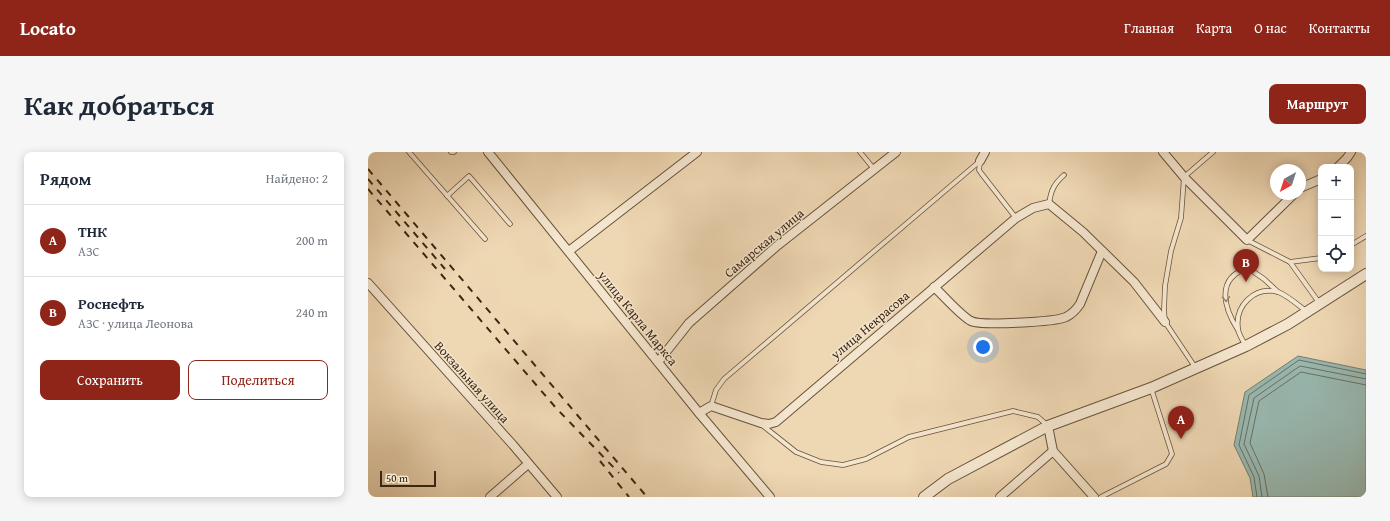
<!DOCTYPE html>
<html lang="ru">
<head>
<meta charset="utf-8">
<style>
  :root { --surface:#fff; --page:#f6f6f7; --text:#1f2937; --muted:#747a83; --line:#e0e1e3; --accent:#8f2418 }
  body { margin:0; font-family:"Gentium Book Plus",serif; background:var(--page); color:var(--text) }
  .controls { position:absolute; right:12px; top:12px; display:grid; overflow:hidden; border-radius:8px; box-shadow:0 2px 10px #0003 }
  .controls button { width:36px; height:36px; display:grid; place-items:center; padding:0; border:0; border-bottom:1px solid var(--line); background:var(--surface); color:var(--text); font:20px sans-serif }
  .compass { position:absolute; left:902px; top:12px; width:36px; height:36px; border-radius:50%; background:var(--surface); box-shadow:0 2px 10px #0003; rotate:219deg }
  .scale { position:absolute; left:12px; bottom:10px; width:56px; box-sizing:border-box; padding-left:4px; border:2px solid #3c2712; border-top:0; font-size:11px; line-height:14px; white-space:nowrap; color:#3c2712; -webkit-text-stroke:3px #f4e5ce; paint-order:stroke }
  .you { position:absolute; left:615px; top:195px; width:14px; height:14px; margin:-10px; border:3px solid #fff; border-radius:50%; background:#1a73e8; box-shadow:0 0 0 6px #1a73e833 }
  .badge { display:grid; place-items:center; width:26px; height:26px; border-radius:50%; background:var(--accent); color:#fff; font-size:13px; font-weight:700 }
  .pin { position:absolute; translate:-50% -33px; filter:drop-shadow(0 1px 2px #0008) }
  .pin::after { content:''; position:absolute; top:21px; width:14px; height:12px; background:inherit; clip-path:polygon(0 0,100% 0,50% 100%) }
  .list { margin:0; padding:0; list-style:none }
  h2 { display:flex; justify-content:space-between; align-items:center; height:52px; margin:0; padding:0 16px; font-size:17px }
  h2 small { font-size:13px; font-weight:400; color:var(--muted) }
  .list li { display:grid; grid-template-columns:26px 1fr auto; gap:12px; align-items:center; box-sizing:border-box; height:72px; padding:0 16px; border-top:1px solid var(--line) }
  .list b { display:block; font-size:15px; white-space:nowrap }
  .list p { margin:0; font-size:13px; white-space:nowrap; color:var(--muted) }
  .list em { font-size:13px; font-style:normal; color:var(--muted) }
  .actions { display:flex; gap:8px; padding:12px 16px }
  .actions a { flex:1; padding:9px 0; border:1px solid var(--accent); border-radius:8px; text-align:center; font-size:14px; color:var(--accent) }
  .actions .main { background:var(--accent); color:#fff }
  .icon { flex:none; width:22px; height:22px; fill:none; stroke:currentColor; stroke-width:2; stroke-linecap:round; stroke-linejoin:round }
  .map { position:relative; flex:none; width:998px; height:345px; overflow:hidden; border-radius:8px }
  header { display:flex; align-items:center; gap:24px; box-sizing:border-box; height:56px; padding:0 20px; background:var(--accent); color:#fff }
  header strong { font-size:19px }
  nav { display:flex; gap:22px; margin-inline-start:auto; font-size:14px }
  .intro { display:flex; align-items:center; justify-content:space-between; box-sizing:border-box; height:96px; padding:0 24px }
  h1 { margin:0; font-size:28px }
  .button { padding:10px 18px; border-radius:8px; background:var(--accent); color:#fff; font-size:14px; font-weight:700 }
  main { display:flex; gap:24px; padding:0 24px }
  aside { flex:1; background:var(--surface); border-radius:8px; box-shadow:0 2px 10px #0003 }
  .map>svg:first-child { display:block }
  .water { fill:#99b9b1; stroke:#747f71 }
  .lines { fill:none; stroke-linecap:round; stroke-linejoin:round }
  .shore { stroke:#6a7062; stroke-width:1 }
  .service-casing { stroke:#68533a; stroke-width:5.5 }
  .minor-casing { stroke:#68533a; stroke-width:10 }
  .tertiary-casing { stroke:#68533a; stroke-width:12 }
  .service { stroke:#f4e5ce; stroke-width:4 }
  .minor { stroke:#f4e5ce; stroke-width:8 }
  .tertiary { stroke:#f4e5ce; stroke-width:10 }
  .rail { stroke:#3c2712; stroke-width:2; stroke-dasharray:7 7; stroke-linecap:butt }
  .oneway { stroke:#988670 }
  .labels { text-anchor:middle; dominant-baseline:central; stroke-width:3; stroke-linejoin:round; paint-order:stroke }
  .street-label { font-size:13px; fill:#3c2712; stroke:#f4e5ce }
</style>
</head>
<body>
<header>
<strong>Locato</strong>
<nav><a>Главная</a><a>Карта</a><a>О нас</a><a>Контакты</a></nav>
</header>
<div class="intro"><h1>Как добраться</h1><a class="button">Маршрут</a></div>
<main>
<aside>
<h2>Рядом<small>Найдено: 2</small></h2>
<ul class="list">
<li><span class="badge">A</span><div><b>ТНК</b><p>АЗС</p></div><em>200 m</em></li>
<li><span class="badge">B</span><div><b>Роснефть</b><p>АЗС · улица Леонова</p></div><em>240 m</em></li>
</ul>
<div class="actions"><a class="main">Сохранить</a><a>Поделиться</a></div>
</aside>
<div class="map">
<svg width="998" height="345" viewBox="0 0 998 345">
  <rect width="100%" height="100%" fill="#eed7b3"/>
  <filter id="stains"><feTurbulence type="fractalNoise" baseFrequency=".005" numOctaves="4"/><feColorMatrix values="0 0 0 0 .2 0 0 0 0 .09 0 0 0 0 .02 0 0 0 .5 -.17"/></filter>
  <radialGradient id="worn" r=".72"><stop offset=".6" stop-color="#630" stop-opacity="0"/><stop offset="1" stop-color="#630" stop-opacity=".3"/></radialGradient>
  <path class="water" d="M930,204L998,218V345H885L882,326L866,293L877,240Z"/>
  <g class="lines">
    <g class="shore">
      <path d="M889,345L886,325L871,293L881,243L931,208L998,222"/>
      <path d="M894,345L891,324L876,292L886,246L932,214L998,227"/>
      <path d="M900,345L896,322L882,291L891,249L933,220L998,233"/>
    </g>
    <defs>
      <g id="service">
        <path d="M41,0L117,87"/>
        <path d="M83,0H86"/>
        <path d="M492,0L506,17"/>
        <path d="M612,10L611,18L613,21L648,66"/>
        <path d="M79,44L101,24L142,72"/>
        <path d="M681,52C683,38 686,32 696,23"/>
        <path d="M879,88L922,110L953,106"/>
        <path d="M983,93L998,84"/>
        <path d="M922,110L952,152"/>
        <path d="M870,178C856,156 847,126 880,116L896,127L910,140"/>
        <path d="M877,193C875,188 870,182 870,176C867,154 886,134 910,140C919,143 930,153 938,159"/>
        <path d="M827,215L797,170L796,158L797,134L803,99L813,66L816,25L845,0"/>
        <path d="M343,254L348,238L356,227L612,9"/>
        <path d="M394,273L428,300L453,310L475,313L498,307L541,285L645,259L670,265L680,274"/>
        <path d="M733,345L798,312L804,302L783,236"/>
      </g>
      <g id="minor">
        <path d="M120,0L331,261L402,345"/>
        <path d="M795,0L816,25L879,88L926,42"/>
        <path d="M612,9L617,0"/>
        <path d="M970,15L979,6L983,0"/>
        <path d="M932,36L953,27"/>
        <path d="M201,99L329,0"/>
        <path d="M0,131L145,293L189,345"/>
        <path d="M566,135C575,143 593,164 603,169C613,174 687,170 698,165C704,162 708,158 712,152L734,99"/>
        <path d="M290,210L321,171L410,93L528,0"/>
        <path d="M331,261L343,254L393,271L401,272L408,270L648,66L665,56L681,52L715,80L766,130L797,170"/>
        <path d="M680,274L685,299L726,345"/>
        <path d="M122,345L160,312"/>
        <path d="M632,345L685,299"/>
      </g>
      <path id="tertiary" d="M556,345L580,327L680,274L783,236L878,194L920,172L998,122"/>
    </defs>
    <use href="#service" class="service-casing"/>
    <use href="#minor" class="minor-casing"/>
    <use href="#tertiary" class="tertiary-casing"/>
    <use href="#service" class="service"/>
    <use href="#minor" class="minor"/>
    <use href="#tertiary" class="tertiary"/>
    <g class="rail">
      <path d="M0,17L279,345"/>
      <path d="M0,27L77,117"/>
      <path d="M0,37L188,256L251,321"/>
      <path d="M232,309L261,345"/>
    </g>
  </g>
  <defs><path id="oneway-chevron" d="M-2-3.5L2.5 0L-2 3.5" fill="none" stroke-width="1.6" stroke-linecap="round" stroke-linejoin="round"/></defs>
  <use class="oneway" href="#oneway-chevron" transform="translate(858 147) rotate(86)"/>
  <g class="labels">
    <g class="street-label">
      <text transform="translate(396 91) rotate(-40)">Самарская улица</text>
      <text transform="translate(270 166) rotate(51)">улица Карла Маркса</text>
      <text transform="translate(502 173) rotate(-40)">улица Некрасова</text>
      <text transform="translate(104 230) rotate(48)">Вокзальная улица</text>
    </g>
  </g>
  <rect width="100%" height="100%" filter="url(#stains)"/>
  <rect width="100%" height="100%" fill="url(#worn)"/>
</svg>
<div class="controls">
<button>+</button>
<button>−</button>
<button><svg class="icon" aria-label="locate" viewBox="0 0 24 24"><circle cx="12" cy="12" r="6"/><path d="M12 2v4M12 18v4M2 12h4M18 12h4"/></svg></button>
</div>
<svg class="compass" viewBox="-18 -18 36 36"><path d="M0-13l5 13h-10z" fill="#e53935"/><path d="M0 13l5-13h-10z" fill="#747a83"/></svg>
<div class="scale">50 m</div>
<div class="you"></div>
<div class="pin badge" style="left:813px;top:287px">A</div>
<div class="pin badge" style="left:878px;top:130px">B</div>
</div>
</main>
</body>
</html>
